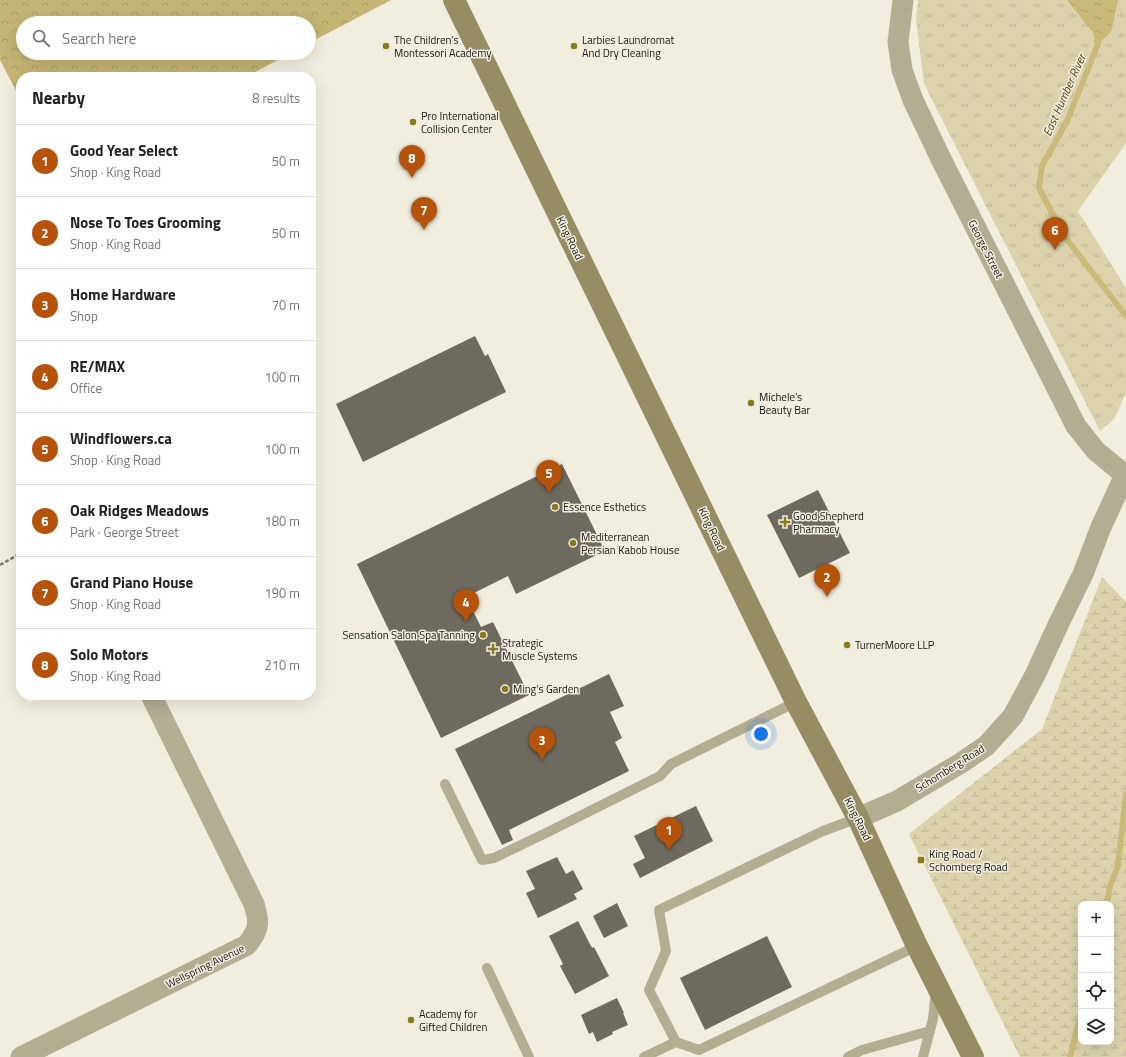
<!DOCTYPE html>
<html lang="en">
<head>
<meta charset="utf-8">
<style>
  :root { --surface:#fff; --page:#f6f6f6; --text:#222; --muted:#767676; --line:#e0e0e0; --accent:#b45309 }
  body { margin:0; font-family:"Titillium Web",sans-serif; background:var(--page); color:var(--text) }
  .controls { position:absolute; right:12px; bottom:12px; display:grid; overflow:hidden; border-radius:8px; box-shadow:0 4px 16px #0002 }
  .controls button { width:36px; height:36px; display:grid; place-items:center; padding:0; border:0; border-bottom:1px solid var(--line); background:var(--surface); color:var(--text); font:20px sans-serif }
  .you { position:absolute; left:761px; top:734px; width:14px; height:14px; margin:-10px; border:3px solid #fff; border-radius:50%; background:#1a73e8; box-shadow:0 0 0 6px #1a73e833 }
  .badge { display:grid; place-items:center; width:26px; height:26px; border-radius:50%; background:var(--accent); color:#fff; font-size:13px; font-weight:700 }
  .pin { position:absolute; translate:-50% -33px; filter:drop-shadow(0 1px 2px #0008) }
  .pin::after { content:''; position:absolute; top:21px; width:14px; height:12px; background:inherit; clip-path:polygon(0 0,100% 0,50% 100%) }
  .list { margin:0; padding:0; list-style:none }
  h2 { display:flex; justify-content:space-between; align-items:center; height:52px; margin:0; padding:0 16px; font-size:17px }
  h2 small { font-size:13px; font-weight:400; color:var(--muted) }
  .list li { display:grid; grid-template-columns:26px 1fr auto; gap:12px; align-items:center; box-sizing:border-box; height:72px; padding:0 16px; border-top:1px solid var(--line) }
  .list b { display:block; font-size:15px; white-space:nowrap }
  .list p { margin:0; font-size:13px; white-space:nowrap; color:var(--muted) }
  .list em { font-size:13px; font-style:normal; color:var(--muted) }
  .icon { flex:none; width:22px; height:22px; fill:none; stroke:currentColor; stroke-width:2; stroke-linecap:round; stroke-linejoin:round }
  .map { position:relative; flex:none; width:1126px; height:1057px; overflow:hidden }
  .search { position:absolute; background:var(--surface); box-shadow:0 4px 16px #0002; left:16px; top:16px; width:300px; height:44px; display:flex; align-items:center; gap:10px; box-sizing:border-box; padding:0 14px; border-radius:22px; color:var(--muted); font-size:15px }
  .panel { position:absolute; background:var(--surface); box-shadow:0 4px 16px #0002; left:16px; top:72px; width:300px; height:628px; border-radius:16px }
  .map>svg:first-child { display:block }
  .grass { fill:url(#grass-tufts) }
  .forest { fill:url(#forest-crowns) }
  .wetland { fill:url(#wetland-marsh); fill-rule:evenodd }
  .water { fill:url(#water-ripples) }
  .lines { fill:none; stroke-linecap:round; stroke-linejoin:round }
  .stream { stroke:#caba7a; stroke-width:6 }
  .building { fill:#6e6b5e }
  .path { stroke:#7a786e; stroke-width:2.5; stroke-dasharray:4 2; stroke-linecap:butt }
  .service { stroke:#b3ad92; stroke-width:10 }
  .minor { stroke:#b3ad92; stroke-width:21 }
  .secondary { stroke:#978d65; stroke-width:22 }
  .poi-dot { fill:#8c781d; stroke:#f2eedf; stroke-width:1.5 }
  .labels { text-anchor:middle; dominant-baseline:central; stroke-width:3; stroke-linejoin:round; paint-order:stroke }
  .poi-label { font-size:11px; fill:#161510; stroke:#f2eedf; text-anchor:start }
  .street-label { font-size:11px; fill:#161510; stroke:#f2eedf }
  .water-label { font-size:12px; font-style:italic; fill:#504413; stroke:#f2eedf }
</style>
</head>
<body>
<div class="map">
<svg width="1126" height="1057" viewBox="0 0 1126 1057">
  <defs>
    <pattern id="grass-tufts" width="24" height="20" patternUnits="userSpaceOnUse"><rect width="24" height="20" fill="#dcd3ad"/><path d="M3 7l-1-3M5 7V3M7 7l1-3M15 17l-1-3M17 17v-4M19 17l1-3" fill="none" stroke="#bcb494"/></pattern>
    <pattern id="forest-crowns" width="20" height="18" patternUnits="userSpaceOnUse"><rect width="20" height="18" fill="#c4b575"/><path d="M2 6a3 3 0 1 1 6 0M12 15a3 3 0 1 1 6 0" fill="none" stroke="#a89b64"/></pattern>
    <pattern id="wetland-marsh" width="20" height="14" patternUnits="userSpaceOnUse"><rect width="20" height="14" fill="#dcd3ad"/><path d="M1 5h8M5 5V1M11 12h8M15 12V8" fill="none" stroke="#bcb494"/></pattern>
    <pattern id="water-ripples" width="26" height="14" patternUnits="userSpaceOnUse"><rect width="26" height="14" fill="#caba7a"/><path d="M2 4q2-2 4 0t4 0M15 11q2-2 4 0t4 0" fill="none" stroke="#ad9f68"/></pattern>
  </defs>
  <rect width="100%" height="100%" fill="#f2eedf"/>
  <path class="grass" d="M918,0H1126V143L1078,211L1126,288V393L1114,419L1100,431L924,84L916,19Z"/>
  <path class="forest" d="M0,0H391L309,43V23H23V53H291L246,77H21V100L0,60Z"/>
  <path class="wetland" d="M1102,577L1126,602V1057H1020L909,834L1042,729ZM1081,904H1111V1042H1081Z"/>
  <path class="water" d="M1067,0H1118L1115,15L1111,32L1098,44L1094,43V34Z"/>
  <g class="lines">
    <g class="stream">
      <path d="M1098,35V44L1067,121L1042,166L1039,188L1065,237L1126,316"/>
      <path d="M1107,904L1110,886L1118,866L1126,794"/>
      <path d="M1070,1057L1081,1013"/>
    </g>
  </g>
  <g class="building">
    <path d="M475,336L485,356L488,354L506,392L363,462L336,404Z"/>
    <path d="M562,464L605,551L516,594L508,576L458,601L463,611L471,607L481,627L493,622L529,695L441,738L357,564Z"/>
    <path d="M818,490L850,553L799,578L767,515Z"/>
    <path d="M609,674L624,706L610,712L622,738L615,742L629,771L509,830L513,840L502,845L455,749Z"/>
    <path d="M696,806L713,841L640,878L633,864L645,858L634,836Z"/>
    <path d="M557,857L566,874L573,870L583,889L574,894L577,899L538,918L526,893L535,889L526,871Z"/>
    <path d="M617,903L628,926L604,938L593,916Z"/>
    <path d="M578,921L592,948L594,947L609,976L575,994L560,966L563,964L549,936Z"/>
    <path d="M767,936L792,987L705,1030L680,978Z"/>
    <path d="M617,998L624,1013H623L628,1025L612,1032L613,1034L597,1042L593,1032L589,1034L581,1015Z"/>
  </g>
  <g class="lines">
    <path class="path" d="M0,565L21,553"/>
    <g class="service">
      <path d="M445,784L482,860L494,858L550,831L660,776L671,764L796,702"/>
      <path d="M487,968L529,1057"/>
      <path d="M676,1042L649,990L666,951L659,910L823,831L858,818"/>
      <path d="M644,1057L676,1042L699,1050L917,946"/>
      <path d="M848,1057L862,1050L930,1031"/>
      <path d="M923,1057L933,1019L936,991"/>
    </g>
    <g class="minor">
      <path d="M903,0L898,42L902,70L913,100L941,159L1076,426L1096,451L1125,475"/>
      <path d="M858,818L897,801L961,763L986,746L1013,716L1035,675L1059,623L1083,574L1101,527L1126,473"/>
      <path d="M21,1057L247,945C259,930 260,923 254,904L151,695"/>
    </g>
    <path class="secondary" d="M454,0L796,702L858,818L917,946L973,1057"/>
  </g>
  <g class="poi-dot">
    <circle cx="386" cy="46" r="4"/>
    <circle cx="574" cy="46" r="4"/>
    <circle cx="413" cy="122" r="4"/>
    <circle cx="751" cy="403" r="4"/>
    <circle cx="555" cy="507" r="4"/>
    <path d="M783 516h4v4h4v4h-4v4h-4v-4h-4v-4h4z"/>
    <circle cx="573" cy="543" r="4"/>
    <circle cx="483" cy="635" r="4"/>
    <circle cx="847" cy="645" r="4"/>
    <path d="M491 643h4v4h4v4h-4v4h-4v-4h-4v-4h4z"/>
    <circle cx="505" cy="689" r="4"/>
    <rect x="917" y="856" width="8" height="8" rx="2"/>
    <circle cx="411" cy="1020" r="4"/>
  </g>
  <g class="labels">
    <g class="poi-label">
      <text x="394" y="40">The Children’s<tspan x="394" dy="13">Montessori Academy</tspan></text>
      <text x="582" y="40">Larbies Laundromat<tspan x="582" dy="13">And Dry Cleaning</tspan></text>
      <text x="421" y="116">Pro International<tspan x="421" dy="13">Collision Center</tspan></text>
      <text x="759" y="397">Michele’s<tspan x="759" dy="13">Beauty Bar</tspan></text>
      <text x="563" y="507">Essence Esthetics</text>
      <text x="793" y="516">Good Shepherd<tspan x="793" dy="13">Pharmacy</tspan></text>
      <text x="581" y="537">Mediterranean<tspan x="581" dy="13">Persian Kabob House</tspan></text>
      <text x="475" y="635" text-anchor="end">Sensation Salon Spa Tanning</text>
      <text x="502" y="643">Strategic<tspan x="502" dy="13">Muscle Systems</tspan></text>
      <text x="855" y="645">TurnerMoore LLP</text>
      <text x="513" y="689">Ming’s Garden</text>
      <text x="929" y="854">King Road /<tspan x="929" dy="13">Schomberg Road</tspan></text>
      <text x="419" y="1014">Academy for<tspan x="419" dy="13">Gifted Children</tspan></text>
    </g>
    <g class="street-label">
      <text transform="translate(570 238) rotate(64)">King Road</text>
      <text transform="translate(986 249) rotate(63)">George Street</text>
      <text transform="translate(712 529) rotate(64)">King Road</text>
      <text transform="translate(950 768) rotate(-32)">Schomberg Road</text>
      <text transform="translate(858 819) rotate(63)">King Road</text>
      <text transform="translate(205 966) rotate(-26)">Wellspring Avenue</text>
    </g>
    <g class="water-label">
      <text transform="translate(1064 95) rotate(-66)">East Humber River</text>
    </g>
  </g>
</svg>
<div class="controls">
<button>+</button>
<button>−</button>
<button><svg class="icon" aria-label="locate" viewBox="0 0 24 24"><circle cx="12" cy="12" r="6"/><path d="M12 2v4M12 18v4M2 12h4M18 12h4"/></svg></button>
<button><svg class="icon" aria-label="layers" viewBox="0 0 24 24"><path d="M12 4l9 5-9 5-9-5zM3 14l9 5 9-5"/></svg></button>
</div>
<div class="you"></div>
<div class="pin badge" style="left:669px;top:850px">1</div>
<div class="pin badge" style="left:827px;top:597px">2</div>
<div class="pin badge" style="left:542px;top:760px">3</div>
<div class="pin badge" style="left:466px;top:622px">4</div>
<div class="pin badge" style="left:549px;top:493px">5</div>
<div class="pin badge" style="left:1055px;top:250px">6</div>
<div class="pin badge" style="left:424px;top:230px">7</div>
<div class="pin badge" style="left:412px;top:178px">8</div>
<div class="search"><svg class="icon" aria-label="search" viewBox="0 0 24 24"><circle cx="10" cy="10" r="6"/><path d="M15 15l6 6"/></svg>Search here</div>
<section class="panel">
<h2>Nearby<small>8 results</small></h2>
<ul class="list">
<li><span class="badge">1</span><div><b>Good Year Select</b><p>Shop · King Road</p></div><em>50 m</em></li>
<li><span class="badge">2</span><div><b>Nose To Toes Grooming</b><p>Shop · King Road</p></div><em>50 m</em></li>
<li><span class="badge">3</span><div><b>Home Hardware</b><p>Shop</p></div><em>70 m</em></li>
<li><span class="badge">4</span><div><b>RE/MAX</b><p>Office</p></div><em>100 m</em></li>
<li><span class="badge">5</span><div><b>Windflowers.ca</b><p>Shop · King Road</p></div><em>100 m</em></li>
<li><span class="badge">6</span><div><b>Oak Ridges Meadows</b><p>Park · George Street</p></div><em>180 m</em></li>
<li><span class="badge">7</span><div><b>Grand Piano House</b><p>Shop · King Road</p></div><em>190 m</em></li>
<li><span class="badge">8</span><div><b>Solo Motors</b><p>Shop · King Road</p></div><em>210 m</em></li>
</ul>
</section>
</div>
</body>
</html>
